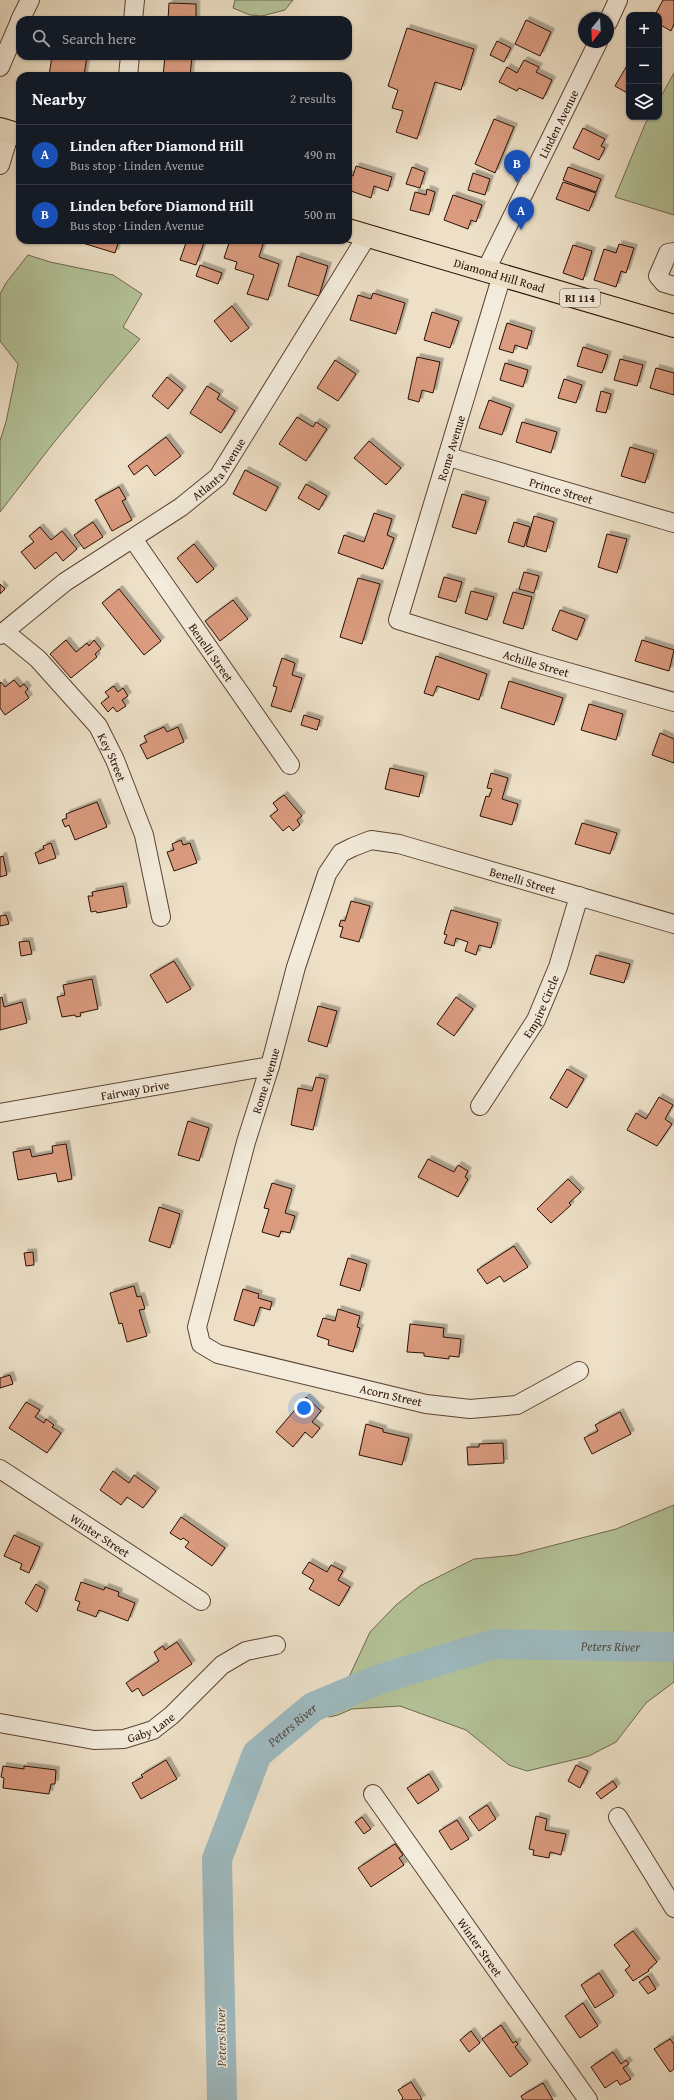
<!DOCTYPE html>
<html lang="en">
<head>
<meta charset="utf-8">
<style>
  :root { --surface:#171b24; --page:#242831; --text:#f1f3f6; --muted:#9ea1a6; --line:#363941; --accent:#2563eb }
  body { margin:0; font-family:"Gentium Book Plus",serif; background:var(--page); color:var(--text) }
  .controls { position:absolute; right:12px; top:12px; display:grid; overflow:hidden; border-radius:8px; box-shadow:0 1px 3px #0004 }
  .controls button { width:36px; height:36px; display:grid; place-items:center; padding:0; border:0; border-bottom:1px solid var(--line); background:var(--surface); color:var(--text); font:20px sans-serif }
  .compass { position:absolute; left:578px; top:12px; width:36px; height:36px; border-radius:50%; background:var(--surface); box-shadow:0 1px 3px #0004; rotate:198deg }
  .you { position:absolute; left:304px; top:1408px; width:14px; height:14px; margin:-10px; border:3px solid #fff; border-radius:50%; background:#1a73e8; box-shadow:0 0 0 6px #1a73e833 }
  .badge { display:grid; place-items:center; width:26px; height:26px; border-radius:50%; background:var(--accent); color:#fff; font-size:13px; font-weight:700 }
  .pin { position:absolute; translate:-50% -33px; filter:drop-shadow(0 1px 2px #0008) }
  .pin::after { content:''; position:absolute; top:21px; width:14px; height:12px; background:inherit; clip-path:polygon(0 0,100% 0,50% 100%) }
  .list { margin:0; padding:0; list-style:none }
  h2 { display:flex; justify-content:space-between; align-items:center; height:52px; margin:0; padding:0 16px; font-size:17px }
  h2 small { font-size:13px; font-weight:400; color:var(--muted) }
  .list li { display:grid; grid-template-columns:26px 1fr auto; gap:12px; align-items:center; box-sizing:border-box; height:60px; padding:0 16px; border-top:1px solid var(--line) }
  .list b { display:block; font-size:15px; white-space:nowrap }
  .list p { margin:0; font-size:13px; white-space:nowrap; color:var(--muted) }
  .list em { font-size:13px; font-style:normal; color:var(--muted) }
  .icon { flex:none; width:22px; height:22px; fill:none; stroke:currentColor; stroke-width:2; stroke-linecap:round; stroke-linejoin:round }
  .map { position:relative; flex:none; width:674px; height:2100px; overflow:hidden }
  .search { position:absolute; background:var(--surface); box-shadow:0 1px 3px #0004; left:16px; top:16px; width:336px; height:44px; display:flex; align-items:center; gap:10px; box-sizing:border-box; padding:0 14px; border-radius:12px; color:var(--muted); font-size:15px }
  .panel { position:absolute; background:var(--surface); box-shadow:0 1px 3px #0004; left:16px; top:72px; width:336px; height:172px; border-radius:12px }
  .map>svg:first-child { display:block }
  .green { fill:#b4c399; stroke:#6f694e }
  .lines { fill:none; stroke-linecap:round; stroke-linejoin:round }
  .river { stroke:#9ebac0; stroke-width:30 }
  .building { fill:#da9b7f; stroke:#2a0f02; filter:url(#shadow) }
  .minor-casing { stroke:#5b4333; stroke-width:20 }
  .major-casing { stroke:#2a0f02; stroke-width:24 }
  .minor { stroke:#f3ebdb; stroke-width:18 }
  .major { stroke:#ede0c7; stroke-width:22 }
  .labels { text-anchor:middle; dominant-baseline:central; stroke-width:3; stroke-linejoin:round; paint-order:stroke }
  .shield { fill:#f3ebdb; stroke:#665143; stroke-width:1 }
  .shield-label { font-size:11px; font-weight:bold; fill:#2a0f02 }
  .street-label { font-size:12px; fill:#2a0f02; stroke:#f3ebdb }
  .water-label { font-size:13px; font-style:italic; fill:#534b44; stroke:#f3ebdb }
</style>
</head>
<body>
<div class="map">
<svg width="674" height="2100" viewBox="0 0 674 2100">
  <defs>
    <filter id="shadow"><feDropShadow dx="3.5" dy="-3.5" stdDeviation="0" flood-color="#0004"/></filter>
  </defs>
  <rect width="100%" height="100%" fill="#ede0c7"/>
  <filter id="stains"><feTurbulence type="fractalNoise" baseFrequency=".005" numOctaves="4"/><feColorMatrix values="0 0 0 0 .2 0 0 0 0 .09 0 0 0 0 .02 0 0 0 .5 -.17"/></filter>
  <radialGradient id="worn" r=".72"><stop offset=".6" stop-color="#630" stop-opacity="0"/><stop offset="1" stop-color="#630" stop-opacity=".3"/></radialGradient>
  <g class="green">
    <path d="M235,0H293L285,10L262,16L250,15L233,8Z"/>
    <path d="M674,73V215L615,197L646,122L650,117H659V100Z"/>
    <path d="M28,255L50,262L113,275L142,294L123,327L140,339L55,441L0,512V441L6,422L18,364L0,341V294L6,283Z"/>
    <path d="M674,1505V1682L646,1703L616,1742L589,1756L527,1771L509,1765L466,1730L400,1706L352,1709L338,1715L329,1717L321,1711V1706L326,1698L349,1677L370,1632L396,1605L420,1586L474,1559L516,1555L616,1529Z"/>
  </g>
  <g class="lines">
    <path class="river" id="s1" d="M222,2100L217,1859L257,1754L313,1707L380,1679L494,1644L674,1647"/>
  </g>
  <g class="building">
    <path d="M663,0H674V24L671,31L659,24V15H655Z"/>
    <path d="M169,3L196,4V20H168Z"/>
    <path d="M526,20L551,32L540,56L515,44Z"/>
    <path d="M407,28L474,49L461,90L435,82L417,139L396,132L403,111L392,108L398,90L388,86Z"/>
    <path d="M497,41L511,48L504,62L490,55Z"/>
    <path d="M52,56H87L84,76H49Z"/>
    <path d="M165,56H192L190,76H163Z"/>
    <path d="M524,60L539,67L536,72L552,80L543,99L519,88L517,91L499,82L507,67L517,73Z"/>
    <path d="M629,62V94L615,86Z"/>
    <path d="M494,119L514,127L495,173L475,164Z"/>
    <path d="M583,128L605,139L601,146L605,148L599,160L573,148Z"/>
    <path d="M356,166L392,177L388,191L374,186L371,198L348,190V174L353,176Z"/>
    <path d="M412,167L425,172L420,188L406,184Z"/>
    <path d="M568,167L601,179L596,192L563,180Z"/>
    <path d="M473,173L490,179L485,195L468,190Z"/>
    <path d="M563,182L596,193L589,211L556,199Z"/>
    <path d="M427,189L435,192L429,215L410,210L415,192L426,195Z"/>
    <path d="M453,195L482,205L476,222L471,220L468,229L444,220Z"/>
    <path d="M73,240H119L115,253Z"/>
    <path d="M187,240H205L196,265L180,260Z"/>
    <path d="M230,240H251L263,244L259,257L279,264L268,300L247,294L254,275L235,269L237,262L224,258Z"/>
    <path d="M619,244L634,248L626,273L621,271L616,287L594,280L604,249L616,253Z"/>
    <path d="M573,245L592,251L583,280L563,273Z"/>
    <path d="M297,256L328,266L319,296L288,286Z"/>
    <path d="M200,265L222,273L218,284L196,276Z"/>
    <path d="M373,293L405,303L396,334L350,320L358,295L371,299Z"/>
    <path d="M232,306L249,328L231,342L214,321Z"/>
    <path d="M432,312L459,321L450,348L424,340Z"/>
    <path d="M507,323L532,331L527,349L515,345L513,353L499,349Z"/>
    <path d="M583,347L608,355L602,373L577,366Z"/>
    <path d="M417,357L440,362L433,393L422,390L419,402L408,399Z"/>
    <path d="M620,359L643,365L637,386L614,380Z"/>
    <path d="M335,360L356,374L338,401L317,388Z"/>
    <path d="M505,363L528,370L523,387L500,380Z"/>
    <path d="M656,368L674,373V395L650,388Z"/>
    <path d="M167,377L183,390L168,409L152,396Z"/>
    <path d="M564,379L582,385L576,403L558,398Z"/>
    <path d="M207,386L220,394L217,399L235,411L221,433L190,413Z"/>
    <path d="M601,391L611,394L606,413L596,411Z"/>
    <path d="M489,400L511,408L502,435L479,428Z"/>
    <path d="M297,417L313,427L316,422L327,429L306,461L279,444Z"/>
    <path d="M522,422L557,432L551,453L516,442Z"/>
    <path d="M166,437L181,456L155,476L147,465L134,475L128,466Z"/>
    <path d="M369,441L401,468L386,485L354,458Z"/>
    <path d="M630,447L654,454L645,483L621,476Z"/>
    <path d="M245,470L278,487L266,511L233,494Z"/>
    <path d="M306,484L327,496L319,510L298,498Z"/>
    <path d="M119,487L126,499L122,501L132,520L112,531L95,500Z"/>
    <path d="M462,494L486,501L476,534L452,527Z"/>
    <path d="M374,513L392,519L387,535L394,538L383,569L338,553L344,535L364,542Z"/>
    <path d="M534,516L554,522L546,552L526,546Z"/>
    <path d="M93,522L103,537L84,549L74,535Z"/>
    <path d="M514,522L530,527L524,547L508,542Z"/>
    <path d="M40,527L51,540L62,531L77,549L63,561L56,552L35,569L21,552L34,542L29,536Z"/>
    <path d="M607,534L627,539L617,573L598,567Z"/>
    <path d="M194,544L214,569L197,583L177,558Z"/>
    <path d="M524,572L539,576L534,593L519,589Z"/>
    <path d="M444,577L462,582L456,602L438,597Z"/>
    <path d="M358,578L380,584L362,644L340,637Z"/>
    <path d="M0,584L5,589L0,594Z"/>
    <path d="M119,589L161,641L144,655L102,603Z"/>
    <path d="M471,591L494,597L487,620L465,613Z"/>
    <path d="M513,592L532,597L523,629L503,623Z"/>
    <path d="M233,600L248,619L220,641L205,621Z"/>
    <path d="M560,610L585,619L577,640L552,630Z"/>
    <path d="M66,640L76,652L87,643L89,646L94,640L101,649L95,654L97,657L71,678L50,654Z"/>
    <path d="M642,640L674,650L669,671L635,661Z"/>
    <path d="M436,656L487,674L479,700L437,686L433,696L424,693Z"/>
    <path d="M282,658L295,663L292,675L302,678L291,712L271,706L277,687L273,686Z"/>
    <path d="M14,680L20,687L24,684L28,689L25,692L29,698L5,715L0,708V683L1,682L5,687Z"/>
    <path d="M509,681L563,698L554,725L501,708Z"/>
    <path d="M114,686L118,692L123,688L128,696L122,700L126,706L117,712L113,707L108,712L101,703L109,697L105,692Z"/>
    <path d="M589,704L623,714L616,740L581,730Z"/>
    <path d="M304,715L320,720L317,730L301,725Z"/>
    <path d="M164,727L167,732L178,727L184,742L147,759L140,745L147,742L144,736Z"/>
    <path d="M660,733L674,739V763L652,755Z"/>
    <path d="M390,768L424,776L419,797L385,789Z"/>
    <path d="M491,773L508,778L502,799L518,804L512,825L480,816L486,796L489,797L492,789L487,788Z"/>
    <path d="M284,795L302,816L297,820L300,825L293,831L289,826L283,831L270,816L278,810L273,803Z"/>
    <path d="M97,802L107,827L75,840L69,825L65,827L62,820L67,818L66,814Z"/>
    <path d="M582,823L617,833L610,854L575,844Z"/>
    <path d="M181,840L183,845L190,843L197,863L174,871L167,852L174,850L172,844Z"/>
    <path d="M51,843L56,858L39,864L35,853L44,849L43,846Z"/>
    <path d="M3,856L7,875L0,877V857Z"/>
    <path d="M123,886L127,907L97,913L96,911L91,912L88,896H93L92,892Z"/>
    <path d="M351,901L370,906L359,942L340,937L343,927L339,926L341,920L345,921Z"/>
    <path d="M451,910L498,923L491,948L479,945L476,955L465,951L468,942L456,938L454,946L444,943L447,935L444,934Z"/>
    <path d="M6,915L9,924L0,926V916Z"/>
    <path d="M29,941L32,954L21,956L19,942Z"/>
    <path d="M596,955L630,964L624,983L590,974Z"/>
    <path d="M174,961L191,989L167,1003L150,975Z"/>
    <path d="M92,979L98,1009L80,1013L81,1016L76,1017L75,1015L62,1017L57,997L65,995L63,985Z"/>
    <path d="M2,997L4,1007L22,1002L27,1023L0,1030V998Z"/>
    <path d="M456,997L473,1009L454,1036L437,1024Z"/>
    <path d="M318,1006L337,1011L327,1047L308,1041Z"/>
    <path d="M567,1069L584,1079L567,1108L550,1098Z"/>
    <path d="M316,1077L325,1079L313,1130L291,1125L298,1088L312,1091Z"/>
    <path d="M659,1097L673,1105L665,1119L672,1124L657,1146L627,1130L636,1113L646,1119Z"/>
    <path d="M188,1121L209,1128L199,1161L178,1155Z"/>
    <path d="M66,1144L72,1179L58,1182L56,1173L18,1180L13,1152L30,1149L32,1157L53,1153L52,1146Z"/>
    <path d="M428,1159L454,1172L458,1165L468,1171L465,1177L468,1179L458,1197L418,1177Z"/>
    <path d="M568,1179L581,1192L569,1203L571,1205L551,1223L537,1209Z"/>
    <path d="M272,1183L292,1189L285,1213L295,1216L290,1233L281,1231L279,1237L262,1232L269,1209L264,1208Z"/>
    <path d="M159,1207L180,1214L170,1248L149,1241Z"/>
    <path d="M514,1246L528,1267L504,1282L500,1276L487,1284L477,1270Z"/>
    <path d="M33,1252L34,1265L26,1266L24,1253Z"/>
    <path d="M348,1258L367,1264L360,1291L340,1285Z"/>
    <path d="M134,1286L137,1297L141,1296L145,1309L139,1310L147,1336L127,1342L122,1323L119,1324L110,1293Z"/>
    <path d="M243,1289L259,1294L258,1298L272,1302L270,1310L260,1307L254,1326L234,1320Z"/>
    <path d="M338,1309L360,1316L357,1327L360,1328L353,1352L328,1345L329,1340L317,1336L323,1318L335,1321Z"/>
    <path d="M410,1324L444,1328L443,1337L461,1339L459,1357L449,1356V1359L424,1356V1353L407,1352Z"/>
    <path d="M10,1375L13,1384L0,1388V1378Z"/>
    <path d="M306,1397L321,1411L312,1422L320,1428L312,1438L305,1432L293,1447L276,1432Z"/>
    <path d="M26,1402L40,1410L35,1417L44,1423L46,1419L54,1425L52,1427L61,1433L47,1453L9,1428Z"/>
    <path d="M620,1412L631,1434L592,1454L584,1438L598,1431L595,1425Z"/>
    <path d="M366,1424L383,1429V1432L409,1438L402,1465L359,1455Z"/>
    <path d="M503,1443L504,1463L468,1465L467,1447H479V1444Z"/>
    <path d="M113,1471L129,1483L134,1475L156,1491L143,1508L127,1497L121,1505L100,1490Z"/>
    <path d="M181,1517L225,1548L212,1566L185,1547L189,1542L183,1538L181,1540L170,1533Z"/>
    <path d="M14,1535L40,1547L29,1573L20,1569L22,1564L4,1556Z"/>
    <path d="M309,1562L327,1572L331,1565L343,1571L338,1580L350,1587L339,1606L309,1589L314,1580L302,1573Z"/>
    <path d="M81,1582L104,1590L105,1587L119,1592L118,1596L135,1603L128,1621L99,1610L96,1617L77,1610L80,1602L75,1600Z"/>
    <path d="M36,1584L45,1590L37,1612L25,1603Z"/>
    <path d="M177,1642L192,1664L143,1696L138,1688L132,1692L126,1683L159,1661L154,1652L163,1646L165,1650Z"/>
    <path d="M166,1760L177,1779L141,1799L132,1783L143,1777L141,1775Z"/>
    <path d="M576,1765L588,1771L580,1788L568,1781Z"/>
    <path d="M3,1766L24,1769V1766L56,1770L55,1784H51L49,1794L3,1788L4,1778L1,1777Z"/>
    <path d="M429,1774L439,1790L418,1804L407,1788Z"/>
    <path d="M613,1781L617,1787L601,1799L596,1793Z"/>
    <path d="M487,1805L496,1819L479,1831L469,1817Z"/>
    <path d="M536,1816L547,1819L545,1830L566,1834L561,1855L550,1852L549,1858L533,1855L534,1850L529,1849Z"/>
    <path d="M362,1817L371,1829L364,1834L355,1822Z"/>
    <path d="M457,1820L469,1839L451,1850L439,1831Z"/>
    <path d="M395,1844L403,1855L399,1858L404,1865L371,1887L358,1868Z"/>
    <path d="M633,1931L657,1962L648,1970L649,1971L633,1981L625,1970L630,1966L614,1945Z"/>
    <path d="M599,1973L614,1996L595,2008L581,1985Z"/>
    <path d="M648,1976L656,1989L648,1994L639,1982Z"/>
    <path d="M583,2003L598,2026L580,2038L565,2016Z"/>
    <path d="M501,2025L513,2043L516,2041L518,2044L515,2047L528,2064L510,2077L482,2039Z"/>
    <path d="M471,2031L480,2043L469,2052L460,2040Z"/>
    <path d="M670,2039L674,2044V2069L670,2072L654,2049Z"/>
    <path d="M613,2052L621,2064L626,2060L629,2064L623,2068L631,2079L620,2085L617,2080L605,2088L591,2067Z"/>
    <path d="M411,2082L422,2099L420,2100H401L403,2098L398,2090Z"/>
    <path d="M543,2083L553,2100H523L521,2096Z"/>
  </g>
  <g class="lines">
    <defs>
      <g id="minor">
        <path d="M20,20L30,0"/>
        <path d="M133,20L135,0"/>
        <path d="M608,22L618,0"/>
        <path d="M0,67L20,21"/>
        <path d="M128,76L130,56"/>
        <path d="M0,165L10,132"/>
        <path d="M674,252L668,253L658,276L664,283L674,286"/>
        <path id="s2" d="M486,270L598,42"/>
        <path id="s3" d="M502,275L398,620L536,663L674,702"/>
        <path id="s4" d="M449,457L674,523"/>
        <path id="s5" d="M133,539L290,765"/>
        <path id="s6" d="M5,632L38,659L98,726L115,760L144,835L161,917"/>
        <path id="s7" d="M0,635L65,582L181,507L218,477L367,236"/>
        <path id="s8" d="M480,1106L536,1020L558,967L579,896"/>
        <path id="s9" d="M0,1113L270,1066"/>
        <path id="s10" d="M579,1371L517,1405L470,1409L426,1404L218,1354L201,1344L197,1327L246,1142L270,1066L296,967L327,874L341,853L353,847L371,840L399,844L674,924"/>
        <path id="s11" d="M0,1469L201,1601"/>
        <path id="s12" d="M0,1723L94,1740L124,1739L153,1730L172,1715L222,1665L246,1651L276,1645"/>
        <path id="s13" d="M373,1794L588,2100"/>
        <path d="M618,1817L674,1908"/>
      </g>
      <g id="major">
        <path d="M0,129L20,135"/>
        <path id="s14" d="M348,230L674,326"/>
      </g>
    </defs>
    <use href="#minor" class="minor-casing"/>
    <use href="#major" class="major-casing"/>
    <use href="#minor" class="minor"/>
    <use href="#major" class="major"/>
  </g>
  <g class="labels">
    <rect class="shield" x="560" y="289" width="40" height="18" rx="3"/>
    <g class="shield-label">
      <text x="580" y="298">RI 114</text>
    </g>
    <g class="street-label">
      <text stroke="none"><textPath href="#s2" startOffset="163">Linden Avenue</textPath></text>
      <text stroke="none"><textPath href="#s14" startOffset="158">Diamond Hill Road</textPath></text>
      <text transform="translate(451 448) rotate(-73)">Rome Avenue</text>
      <text stroke="none"><textPath href="#s7" startOffset="276">Atlanta Avenue</textPath></text>
      <text stroke="none"><textPath href="#s4" startOffset="117">Prince Street</textPath></text>
      <text stroke="none"><textPath href="#s5" startOffset="138">Benelli Street</textPath></text>
      <text stroke="none"><textPath href="#s3" startOffset="505">Achille Street</textPath></text>
      <text stroke="none"><textPath href="#s6" startOffset="167">Key Street</textPath></text>
      <text stroke="none"><textPath href="#s10" startOffset="1100">Benelli Street</textPath></text>
      <text stroke="none"><textPath href="#s8" startOffset="117">Empire Circle</textPath></text>
      <text stroke="none"><textPath href="#s10" startOffset="669">Rome Avenue</textPath></text>
      <text stroke="none"><textPath href="#s9" startOffset="137">Fairway Drive</textPath></text>
      <text transform="translate(391 1395) rotate(13)">Acorn Street</text>
      <text stroke="none"><textPath href="#s11" startOffset="120">Winter Street</textPath></text>
      <text stroke="none"><textPath href="#s12" startOffset="155">Gaby Lane</textPath></text>
      <text stroke="none"><textPath href="#s13" startOffset="187">Winter Street</textPath></text>
    </g>
    <g class="water-label">
      <text stroke="none"><textPath href="#s1" startOffset="735">Peters River</textPath></text>
      <text stroke="none"><textPath href="#s1" startOffset="399">Peters River</textPath></text>
      <text transform="translate(221 2037) rotate(-91)">Peters River</text>
    </g>
  </g>
  <rect width="100%" height="100%" filter="url(#stains)"/>
  <rect width="100%" height="100%" fill="url(#worn)"/>
</svg>
<div class="controls">
<button>+</button>
<button>−</button>
<button><svg class="icon" aria-label="layers" viewBox="0 0 24 24"><path d="M12 4l9 5-9 5-9-5zM3 14l9 5 9-5"/></svg></button>
</div>
<svg class="compass" viewBox="-18 -18 36 36"><path d="M0-13l5 13h-10z" fill="#e53935"/><path d="M0 13l5-13h-10z" fill="#9ea1a6"/></svg>
<div class="you"></div>
<div class="pin badge" style="left:521px;top:230px;background:#1a4fb4">A</div>
<div class="pin badge" style="left:517px;top:183px;background:#1a4fb4">B</div>
<div class="search"><svg class="icon" aria-label="search" viewBox="0 0 24 24"><circle cx="10" cy="10" r="6"/><path d="M15 15l6 6"/></svg>Search here</div>
<section class="panel">
<h2>Nearby<small>2 results</small></h2>
<ul class="list">
<li><span class="badge" style="background:#1a4fb4">A</span><div><b>Linden after Diamond Hill</b><p>Bus stop · Linden Avenue</p></div><em>490 m</em></li>
<li><span class="badge" style="background:#1a4fb4">B</span><div><b>Linden before Diamond Hill</b><p>Bus stop · Linden Avenue</p></div><em>500 m</em></li>
</ul>
</section>
</div>
</body>
</html>
